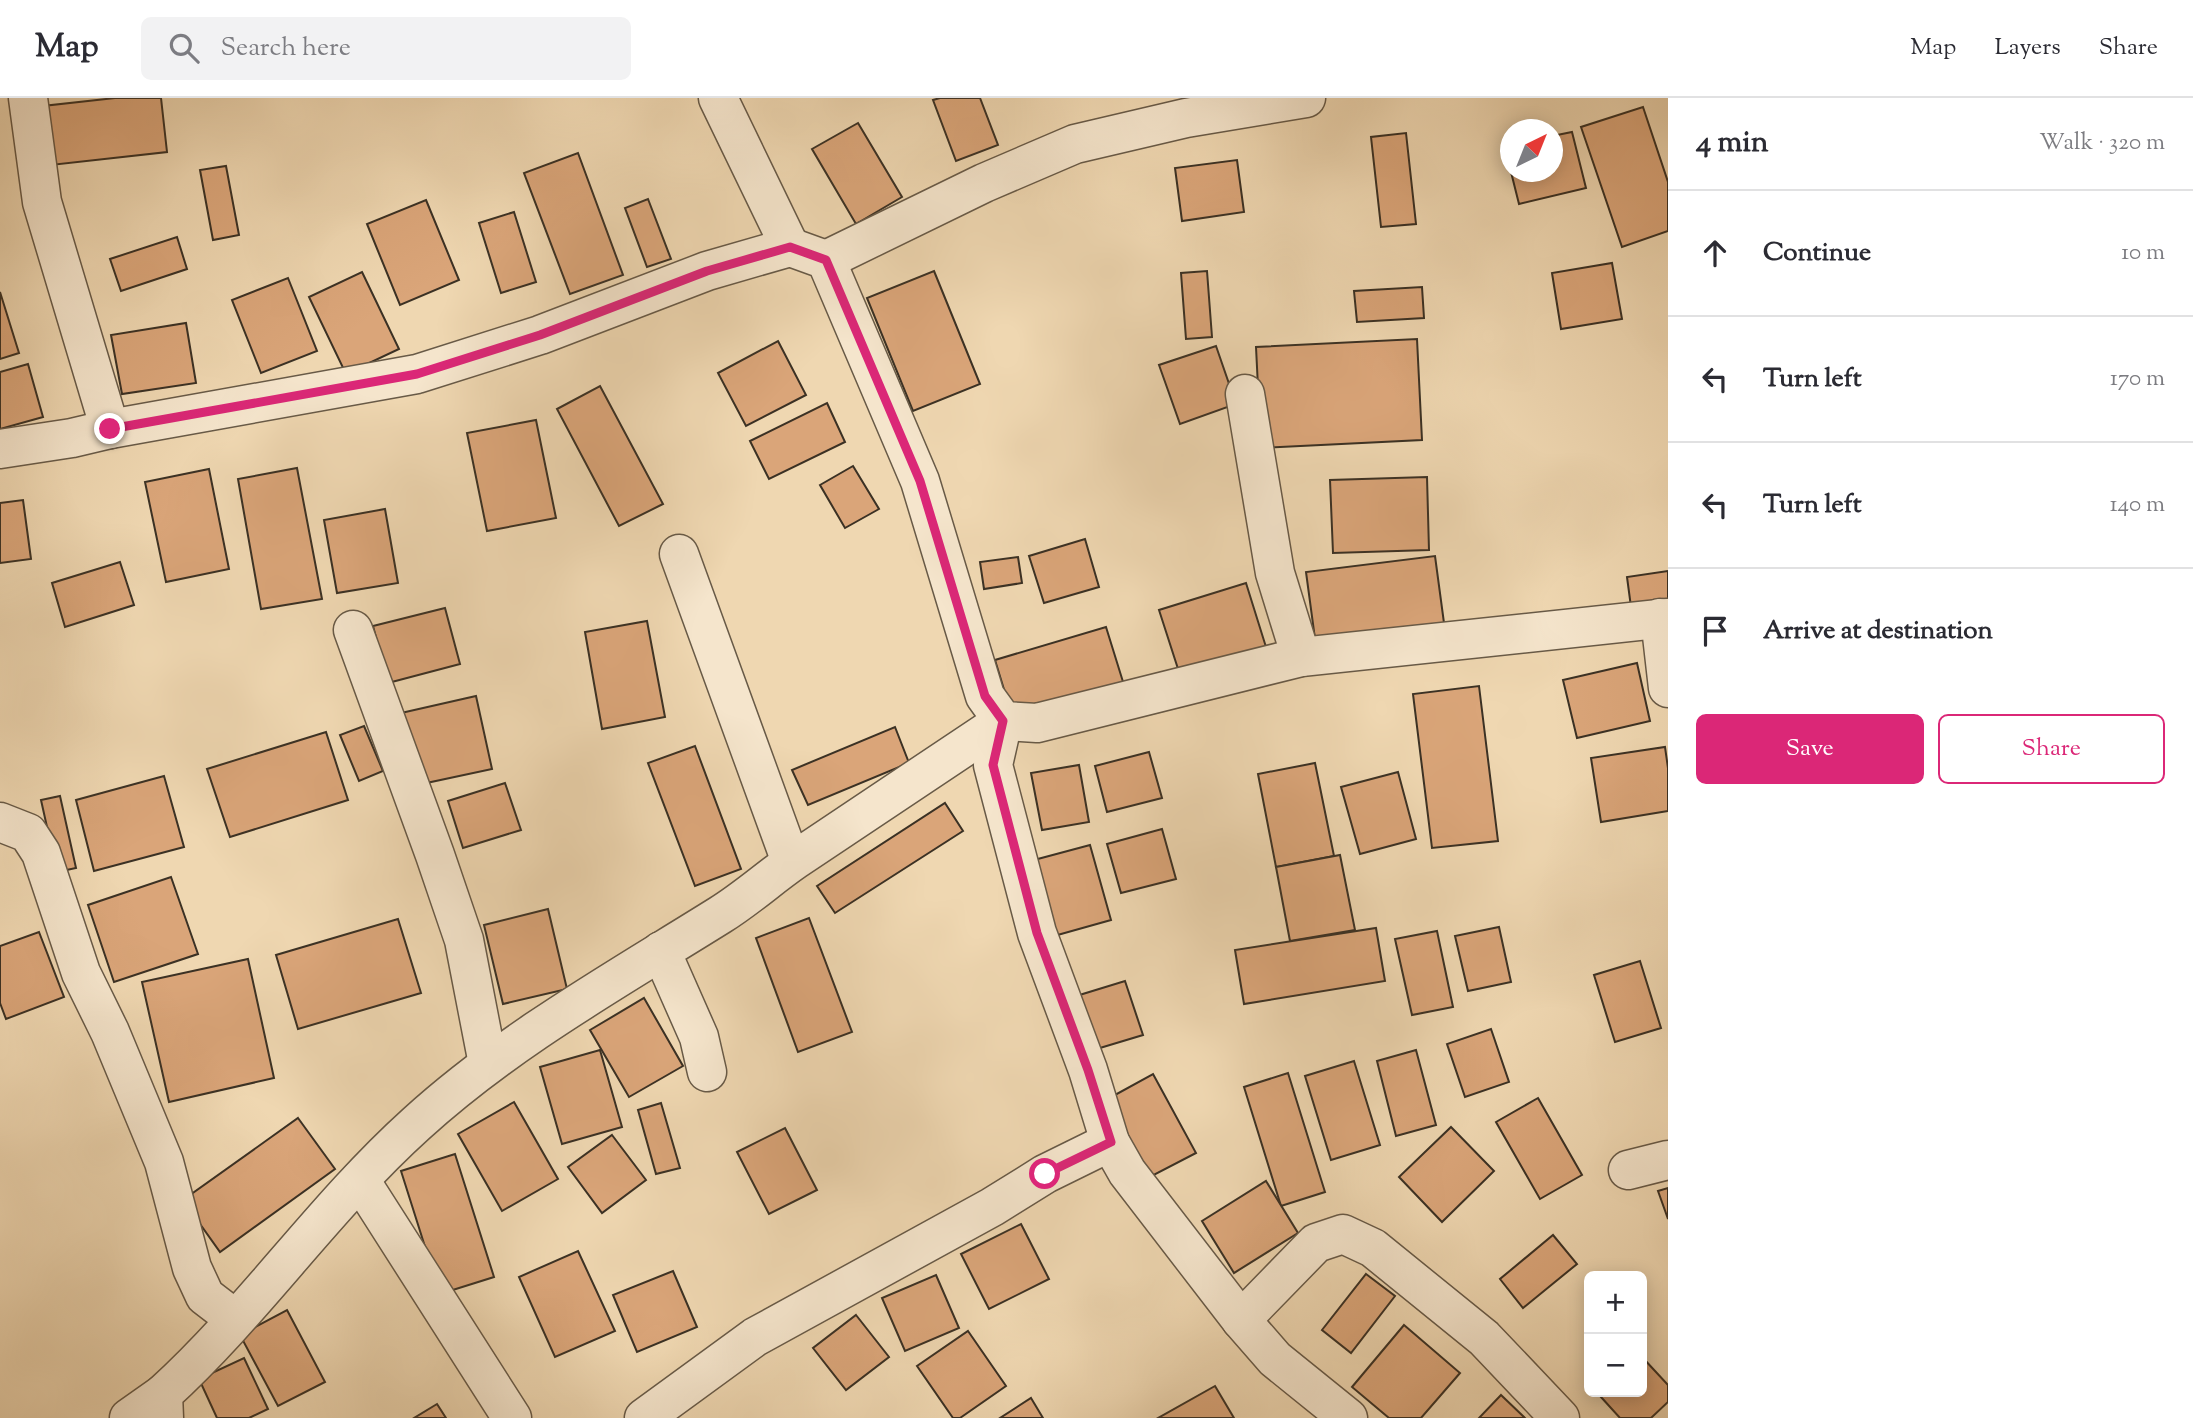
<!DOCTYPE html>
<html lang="en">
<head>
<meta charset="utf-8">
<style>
  :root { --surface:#fff; --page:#f2f2f3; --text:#2b2b33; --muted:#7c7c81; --line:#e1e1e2; --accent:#db2777 }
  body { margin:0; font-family:"Sorts Mill Goudy",serif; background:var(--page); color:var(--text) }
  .controls { position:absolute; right:21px; bottom:21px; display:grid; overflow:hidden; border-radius:10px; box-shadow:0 4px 18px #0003 }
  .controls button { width:63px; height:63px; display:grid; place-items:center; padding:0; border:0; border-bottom:2px solid var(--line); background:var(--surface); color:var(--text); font:35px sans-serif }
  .compass { position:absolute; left:1500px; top:21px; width:63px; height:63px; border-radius:50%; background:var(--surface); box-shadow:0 4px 18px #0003; rotate:43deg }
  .stop { position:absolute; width:21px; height:21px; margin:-16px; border:5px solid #db2777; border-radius:50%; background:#fff }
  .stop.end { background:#db2777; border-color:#fff; box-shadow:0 2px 7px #0008 }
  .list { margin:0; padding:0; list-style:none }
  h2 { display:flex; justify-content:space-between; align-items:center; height:91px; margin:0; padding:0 28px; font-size:30px }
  h2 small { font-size:23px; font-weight:400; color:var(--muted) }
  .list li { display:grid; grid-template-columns:46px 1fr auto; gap:21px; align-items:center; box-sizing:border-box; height:126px; padding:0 28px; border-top:2px solid var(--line) }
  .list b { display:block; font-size:26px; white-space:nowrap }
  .list em { font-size:23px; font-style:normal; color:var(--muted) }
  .actions { display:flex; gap:14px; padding:21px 28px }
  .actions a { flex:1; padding:16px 0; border:2px solid var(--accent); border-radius:10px; text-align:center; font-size:24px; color:var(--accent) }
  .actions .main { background:var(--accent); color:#fff }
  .icon { flex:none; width:38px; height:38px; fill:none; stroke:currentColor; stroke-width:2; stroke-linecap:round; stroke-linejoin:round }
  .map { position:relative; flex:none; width:1668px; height:1320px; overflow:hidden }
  header { display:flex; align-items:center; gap:42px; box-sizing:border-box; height:98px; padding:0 35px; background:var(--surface); border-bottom:2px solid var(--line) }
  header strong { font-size:33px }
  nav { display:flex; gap:38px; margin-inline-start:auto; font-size:24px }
  .search { width:490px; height:63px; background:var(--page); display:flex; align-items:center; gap:18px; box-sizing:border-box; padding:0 24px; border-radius:10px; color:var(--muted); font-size:26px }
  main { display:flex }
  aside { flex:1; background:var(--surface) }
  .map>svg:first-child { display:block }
  .building { fill:#daa579; stroke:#3b3124; stroke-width:2 }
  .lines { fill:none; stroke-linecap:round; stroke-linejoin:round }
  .street-casing { stroke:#685a47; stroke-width:41 }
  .street { stroke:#f5e5cc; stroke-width:38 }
  .route { stroke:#db2777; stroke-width:9 }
</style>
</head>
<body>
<header>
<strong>Map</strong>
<div class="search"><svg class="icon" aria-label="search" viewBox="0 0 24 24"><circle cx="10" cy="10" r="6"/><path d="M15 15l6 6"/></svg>Search here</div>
<nav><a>Map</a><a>Layers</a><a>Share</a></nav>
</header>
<main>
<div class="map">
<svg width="1668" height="1320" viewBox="0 0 1668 1320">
  <rect width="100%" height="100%" fill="#efd7b1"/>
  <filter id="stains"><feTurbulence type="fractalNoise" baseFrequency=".00286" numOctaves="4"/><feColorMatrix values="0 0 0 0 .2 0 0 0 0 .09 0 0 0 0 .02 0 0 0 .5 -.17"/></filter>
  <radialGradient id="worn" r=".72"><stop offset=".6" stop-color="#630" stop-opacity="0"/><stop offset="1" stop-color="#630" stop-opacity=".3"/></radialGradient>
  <g class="building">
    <path d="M115,0H161L167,54L51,67L43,8Z"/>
    <path d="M940,0H980L998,47L956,63L933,2Z"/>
    <path d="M1643,9L1668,84V133L1622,149L1581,29Z"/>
    <path d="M858,25L902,99L856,126L812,51Z"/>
    <path d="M1572,34L1586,90L1519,106L1511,74H1552V38Z"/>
    <path d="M1406,35L1416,126L1381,129L1371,39Z"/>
    <path d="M578,55L623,177L570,196L524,75Z"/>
    <path d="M1237,62L1244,114L1182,123L1175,70Z"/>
    <path d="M226,68L239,137L213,142L200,72Z"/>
    <path d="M648,101L671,161L647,169L625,110Z"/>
    <path d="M426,102L459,182L400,207L367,126Z"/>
    <path d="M514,114L536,184L501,195L479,125Z"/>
    <path d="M177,139L187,171L121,193L110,161Z"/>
    <path d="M1612,165L1622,221L1561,231L1552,175Z"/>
    <path d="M934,173L980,286L913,313L867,200Z"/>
    <path d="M1207,173L1212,239L1186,241L1181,175Z"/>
    <path d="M362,174L399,251L346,276L309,199Z"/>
    <path d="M288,180L317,253L261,275L232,202Z"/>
    <path d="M1422,189L1424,220L1357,224L1354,193Z"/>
    <path d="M0,194L19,255L0,261Z"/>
    <path d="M186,225L196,285L122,296L111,237Z"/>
    <path d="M1417,241L1422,342L1261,350L1256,249Z"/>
    <path d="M778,243L806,297L746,328L718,275Z"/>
    <path d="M1216,248L1236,306L1180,326L1159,267Z"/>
    <path d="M28,266L43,319L0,331V274Z"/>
    <path d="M600,288L663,406L619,428L557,311Z"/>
    <path d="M827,305L845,344L769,381L750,343Z"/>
    <path d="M536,322L556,420L487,433L467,335Z"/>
    <path d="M853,368L879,411L845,430L820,387Z"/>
    <path d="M297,370L322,501L261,511L238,381Z"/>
    <path d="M209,371L229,471L166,484L145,384Z"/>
    <path d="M1427,379L1429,452L1333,455L1330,382Z"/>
    <path d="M23,402L31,461L0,465V405Z"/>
    <path d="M385,411L398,485L337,495L324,422Z"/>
    <path d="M1085,441L1099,489L1044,505L1029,458Z"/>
    <path d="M1435,458L1444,525L1315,541L1306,474Z"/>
    <path d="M1018,459L1022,485L984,491L980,464Z"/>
    <path d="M120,464L134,507L65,529L52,485Z"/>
    <path d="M1668,473V504L1631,509L1627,479Z"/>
    <path d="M1246,485L1266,549L1180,577L1159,512Z"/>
    <path d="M445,510L460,566L388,585L373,528Z"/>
    <path d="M647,523L665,619L602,631L585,534Z"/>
    <path d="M1106,529L1124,587L1013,621L995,562Z"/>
    <path d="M1637,565L1650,623L1577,640L1563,582Z"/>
    <path d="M1479,588L1498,743L1432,750L1413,596Z"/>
    <path d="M476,598L492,671L417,687L401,615Z"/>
    <path d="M364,628L383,673L359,683L340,637Z"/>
    <path d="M895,629L909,665L808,707L792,672Z"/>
    <path d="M326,634L348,702L230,739L207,671Z"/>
    <path d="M695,648L741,771L695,788L648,665Z"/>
    <path d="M1665,649L1668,670V713L1601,724L1591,660Z"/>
    <path d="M1149,654L1162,700L1107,714L1095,668Z"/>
    <path d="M1315,665L1334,758L1276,769L1258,676Z"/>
    <path d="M1079,667L1089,724L1042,732L1031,675Z"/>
    <path d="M1398,674L1416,741L1360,756L1341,689Z"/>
    <path d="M164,678L184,749L94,773L76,702Z"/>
    <path d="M505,685L521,732L463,750L448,703Z"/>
    <path d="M60,698L76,770L57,774L41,702Z"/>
    <path d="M945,705L963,733L835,815L817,788Z"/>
    <path d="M1162,731L1176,781L1121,795L1107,746Z"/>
    <path d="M1090,747L1111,822L1054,838L1034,762Z"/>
    <path d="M1340,757L1355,832L1290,843L1276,769Z"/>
    <path d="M171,779L198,856L114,884L88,807Z"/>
    <path d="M548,811L567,891L503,906L484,827Z"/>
    <path d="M809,820L852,934L798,954L756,840Z"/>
    <path d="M398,821L421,895L298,931L276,857Z"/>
    <path d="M1499,829L1511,884L1468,893L1455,838Z"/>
    <path d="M1376,830L1385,883L1244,906L1235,852Z"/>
    <path d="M1437,833L1453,909L1412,917L1395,841Z"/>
    <path d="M39,834L64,899L6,921L0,905V848Z"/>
    <path d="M248,861L274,980L169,1004L142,884Z"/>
    <path d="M1640,863L1661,930L1615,944L1594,877Z"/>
    <path d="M1125,883L1143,937L1090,953L1073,899Z"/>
    <path d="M644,900L683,968L629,999L590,932Z"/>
    <path d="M1491,931L1509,984L1465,999L1447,946Z"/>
    <path d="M600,952L622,1029L562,1046L540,969Z"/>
    <path d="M1416,952L1436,1027L1396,1038L1377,963Z"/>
    <path d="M1354,963L1380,1047L1331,1062L1305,978Z"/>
    <path d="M1288,975L1325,1094L1281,1108L1244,989Z"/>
    <path d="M1153,976L1196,1055L1146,1081L1104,1003Z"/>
    <path d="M1538,1000L1582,1077L1540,1101L1496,1024Z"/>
    <path d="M514,1004L558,1081L502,1113L458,1036Z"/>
    <path d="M661,1005L680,1070L656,1076L638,1012Z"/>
    <path d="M298,1020L335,1071L220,1154L183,1102Z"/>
    <path d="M1451,1029L1494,1073L1442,1124L1399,1079Z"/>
    <path d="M785,1030L817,1092L769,1116L737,1054Z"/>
    <path d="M612,1037L646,1082L602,1115L568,1069Z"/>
    <path d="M455,1056L494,1179L440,1196L401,1073Z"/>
    <path d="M1266,1083L1298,1135L1234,1175L1202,1123Z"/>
    <path d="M1668,1090V1121L1658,1093Z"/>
    <path d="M1021,1126L1049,1181L989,1211L961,1156Z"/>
    <path d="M1553,1137L1577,1166L1523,1210L1500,1181Z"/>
    <path d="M578,1153L615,1233L555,1259L519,1179Z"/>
    <path d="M673,1173L697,1229L637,1254L613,1197Z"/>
    <path d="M1366,1176L1395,1198L1351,1255L1322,1232Z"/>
    <path d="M936,1177L959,1230L905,1253L882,1200Z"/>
    <path d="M287,1212L325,1284L278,1308L240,1237Z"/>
    <path d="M856,1217L889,1259L846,1292L813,1250Z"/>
    <path d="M1404,1227L1460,1275L1421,1320H1389L1352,1289Z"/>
    <path d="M968,1233L1006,1288L960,1320H953L917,1268Z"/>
    <path d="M244,1260L268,1311L249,1320H217L199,1281Z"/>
    <path d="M1643,1260L1668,1287V1304L1651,1320H1620L1601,1299L1607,1294H1642Z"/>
    <path d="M1215,1288L1234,1320H1158Z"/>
    <path d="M1501,1297L1525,1320H1479Z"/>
    <path d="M1031,1300L1043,1320H1000Z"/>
    <path d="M437,1306L446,1320H414Z"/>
  </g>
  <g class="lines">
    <defs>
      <g id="street">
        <path d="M28,0L42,104L110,331"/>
        <path d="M718,0L790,149"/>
        <path d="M826,162L984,85L1075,46L1186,20L1306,0"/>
        <path d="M1245,296L1275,475L1301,559"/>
        <path d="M0,351L72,340L110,331L417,276L540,237L707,173L790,149L826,162L920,383L985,598L1003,623L1037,625L1301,559L1668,520"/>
        <path d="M679,456L791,764"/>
        <path d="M1660,520L1668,590"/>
        <path d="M353,532L435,757L464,842L488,966"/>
        <path d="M1003,623L993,667L1037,835L1088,972L1110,1044L1127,1074L1241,1222L1275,1261L1348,1320"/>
        <path d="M0,724L28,735L41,755L81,875L110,934L164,1064L192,1170L205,1198L235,1221"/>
        <path d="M661,853L699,939L707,974"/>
        <path d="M1628,1072L1668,1062"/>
        <path d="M360,1082L512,1320"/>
        <path d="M1241,1222L1316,1145L1343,1136L1373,1150L1484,1240L1560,1320"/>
        <path d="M129,1320L163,1296"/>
        <path d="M164,1320L163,1296C254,1213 324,1109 416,1026C507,943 616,882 720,817C746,801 769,780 795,762C864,716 933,670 1003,623"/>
        <path d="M644,1320L755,1239L992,1109L1045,1076L1110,1044"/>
      </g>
    </defs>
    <use href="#street" class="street-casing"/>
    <use href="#street" class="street"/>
  </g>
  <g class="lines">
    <path class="route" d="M110,331L417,276L540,237L707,173L790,149L826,162L920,383L985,598L1003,623L993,667L1037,835L1088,972L1111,1044L1045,1076"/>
  </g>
  <rect width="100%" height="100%" filter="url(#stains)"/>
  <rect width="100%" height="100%" fill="url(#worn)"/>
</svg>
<div class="controls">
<button>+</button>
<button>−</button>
</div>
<svg class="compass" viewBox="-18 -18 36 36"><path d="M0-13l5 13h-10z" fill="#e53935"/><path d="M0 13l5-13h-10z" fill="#7c7c81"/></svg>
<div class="stop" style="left:1045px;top:1076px"></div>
<div class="stop end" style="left:110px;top:331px"></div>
</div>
<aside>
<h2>4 min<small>Walk · 320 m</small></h2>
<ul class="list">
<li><svg class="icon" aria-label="ahead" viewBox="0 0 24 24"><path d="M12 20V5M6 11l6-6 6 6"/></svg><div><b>Continue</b></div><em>10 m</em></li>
<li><svg class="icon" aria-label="left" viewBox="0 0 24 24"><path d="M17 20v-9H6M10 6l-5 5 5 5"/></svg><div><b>Turn left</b></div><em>170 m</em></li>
<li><svg class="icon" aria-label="left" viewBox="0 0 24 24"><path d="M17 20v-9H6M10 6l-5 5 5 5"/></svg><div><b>Turn left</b></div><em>140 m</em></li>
<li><svg class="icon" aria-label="arrive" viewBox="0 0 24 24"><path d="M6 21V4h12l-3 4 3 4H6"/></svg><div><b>Arrive at destination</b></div></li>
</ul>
<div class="actions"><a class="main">Save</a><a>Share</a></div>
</aside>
</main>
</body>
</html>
